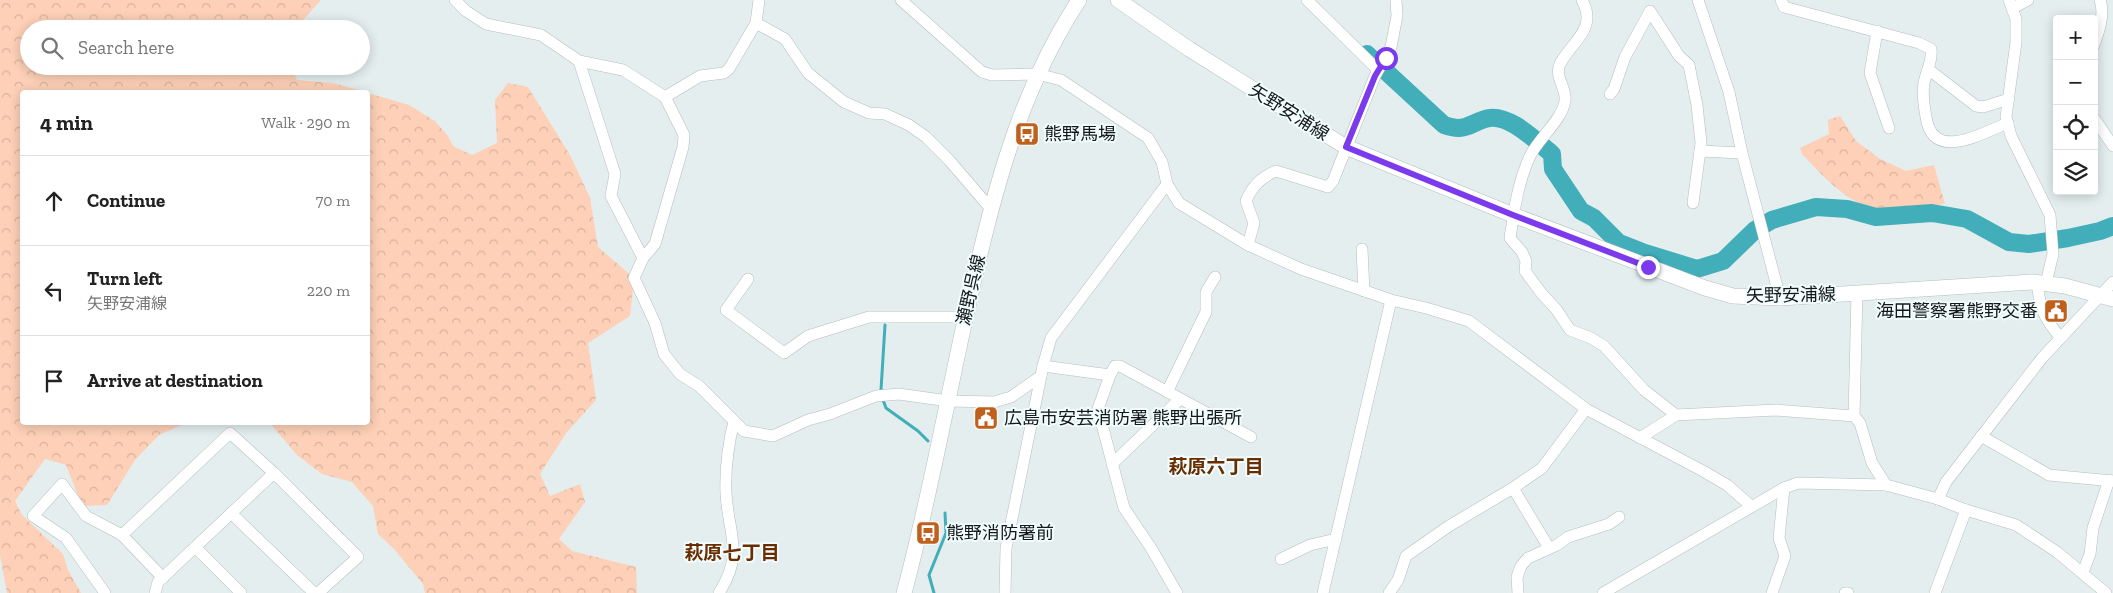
<!DOCTYPE html>
<html lang="en">
<head>
<meta charset="utf-8">
<style>
  :root { --surface:#fff; --page:#f2f2f2; --text:#222; --muted:#767676; --line:#e0e0e0 }
  body { margin:0; font-family:"Zilla Slab","Noto Sans JP",serif; background:var(--page); color:var(--text) }
  .controls { position:absolute; right:15px; top:15px; display:grid; overflow:hidden; border-radius:5px; box-shadow:0 2px 12px #0003 }
  .controls button { width:45px; height:45px; display:grid; place-items:center; padding:0; border:0; border-bottom:1px solid var(--line); background:var(--surface); color:var(--text); font:25px sans-serif }
  .stop { position:absolute; width:15px; height:15px; margin:-11px; border:4px solid #7c3aed; border-radius:50%; background:#fff }
  .stop.end { background:#7c3aed; border-color:#fff; box-shadow:0 1px 5px #0008 }
  .list { margin:0; padding:0; list-style:none }
  h2 { display:flex; justify-content:space-between; align-items:center; height:65px; margin:0; padding:0 20px; font-size:21px }
  h2 small { font-size:16px; font-weight:400; color:var(--muted) }
  .list li { display:grid; grid-template-columns:32px 1fr auto; gap:15px; align-items:center; box-sizing:border-box; height:90px; padding:0 20px; border-top:1px solid var(--line) }
  .list b { display:block; font-size:19px; white-space:nowrap }
  .list p { margin:0; font-size:16px; white-space:nowrap; color:var(--muted) }
  .list em { font-size:16px; font-style:normal; color:var(--muted) }
  .icon { flex:none; width:28px; height:28px; fill:none; stroke:currentColor; stroke-width:2; stroke-linecap:round; stroke-linejoin:round }
  .map { position:relative; flex:none; width:2113px; height:593px; overflow:hidden }
  .search { position:absolute; background:var(--surface); box-shadow:0 2px 12px #0003; left:20px; top:20px; width:350px; height:55px; display:flex; align-items:center; gap:12px; box-sizing:border-box; padding:0 18px; border-radius:28px; color:var(--muted); font-size:19px }
  .panel { position:absolute; background:var(--surface); box-shadow:0 2px 12px #0003; left:20px; top:90px; width:350px; height:335px; border-radius:5px }
  .map>svg:first-child { display:block }
  .forest { fill:url(#forest-crowns) }
  .lines { fill:none; stroke-linecap:round; stroke-linejoin:round }
  .stream { stroke:#41aeba; stroke-width:3 }
  .river { stroke:#41aeba; stroke-width:18 }
  .minor-casing { stroke:#b4bebf; stroke-width:12 }
  .major-casing { stroke:#b4bebf; stroke-width:16 }
  .minor { stroke:#fff; stroke-width:11 }
  .major { stroke:#fff; stroke-width:15 }
  .route { stroke:#7c3aed; stroke-width:6 }
  .labels { text-anchor:middle; dominant-baseline:central; stroke-width:4; stroke-linejoin:round; paint-order:stroke }
  .street-label { font-size:18px; fill:#141818; stroke:#f1fcfd }
  .poi-label { font-size:18px; fill:#141818; stroke:#f1fcfd; text-anchor:start }
  .neighbourhood-label { font-size:19px; font-weight:bold; fill:#692d00; stroke:#f1fcfd }
</style>
</head>
<body>
<div class="map">
<svg width="2113" height="593" viewBox="0 0 2113 593">
  <defs>
    <pattern id="forest-crowns" width="20" height="18" patternUnits="userSpaceOnUse" patternTransform="scale(1.25)"><rect width="20" height="18" fill="#fdd0b7"/><path d="M2 6a3 3 0 1 1 6 0M12 15a3 3 0 1 1 6 0" fill="none" stroke="#d8b29d"/></pattern>
  </defs>
  <rect width="100%" height="100%" fill="#e4eeef"/>
  <g class="forest">
    <path d="M0,0H321L295,29H29V66H291L297,80L333,83L366,92H22V422L186,423L159,435L135,460L107,505L82,506L66,465L45,459L15,501L22,515L63,554L68,570L81,593H7L0,555Z"/>
    <path d="M508,83L528,87L570,155L590,198L598,247L634,278L630,316L588,343L596,400L567,432L540,474L550,496L580,484L585,502L559,539L572,551L636,567L637,593H425L423,584L394,549L378,534L373,506L352,482L322,474L297,455L270,423L368,422V93L409,105L435,121L448,136L453,146L472,155L497,143L495,100Z"/>
    <path d="M1840,116L1856,141L1880,159L1906,171L1934,165L1945,204C1929,206 1897,213 1883,211C1848,205 1825,178 1802,154L1800,148L1829,134L1828,120Z"/>
  </g>
  <g class="lines">
    <g class="stream">
      <path d="M881,390L885,325"/>
      <path d="M883,400L886,408L918,431L928,441"/>
      <path d="M934,593L929,575L946,533L945,513"/>
    </g>
    <path class="river" d="M1367,54L1444,125C1464,132 1467,125 1485,119C1507,111 1536,141 1552,154L1553,169L1581,211L1594,218L1619,243L1642,252L1697,269L1723,261L1755,230L1772,220L1816,207L1847,209L1876,217L1932,213L1967,219L2009,242L2029,244L2068,238L2100,231L2113,226"/>
    <defs>
      <g id="minor">
        <path d="M455,0L466,11L486,24L541,35L579,61L623,70L665,97L684,135L683,147L655,244L643,258L634,278L655,323L664,354L680,374L699,386L744,431L773,436L808,420L830,414L876,396L899,394L948,401L994,402L1011,397L1041,376"/>
        <path d="M901,0L982,72L992,75L1037,74L1061,80L1148,138L1162,162L1167,184L1179,203L1248,245L1301,269L1391,300L1426,308L1469,321L1586,409L1703,471L1727,485L1751,506"/>
        <path d="M1307,0L1378,70"/>
        <path d="M1582,0C1598,29 1572,41 1560,64C1554,76 1567,89 1565,101C1562,120 1538,139 1530,156C1518,182 1514,211 1510,238L1522,252L1526,261L1525,271L1542,294L1556,309L1570,330L1591,338L1604,346L1644,390L1676,415"/>
        <path d="M1698,0L1729,92L1742,153L1780,298"/>
        <path d="M1781,0L1784,7L1919,43L1931,49C1933,60 1926,72 1924,83C1922,94 1924,106 1926,117C1933,163 1982,133 2008,123"/>
        <path d="M2009,0L2016,19V42L2006,117L2011,136L2050,215L2053,254L2046,283"/>
        <path d="M2013,8L2028,0"/>
        <path d="M756,23L785,39L808,73L844,102L869,113L885,114L909,125L926,137L949,160L991,209"/>
        <path d="M1877,31L1870,73L1889,128"/>
        <path d="M2094,45C2099,31 2105,14 2100,0"/>
        <path d="M579,61L615,174L611,196L643,258"/>
        <path d="M1928,69L1976,106L1983,107L2009,99"/>
        <path d="M1610,94L1614,89L1625,57L1650,11L1679,56L1689,65L1697,105L1701,143L1693,203"/>
        <path d="M665,97L700,76L724,73L729,69L756,23L759,0"/>
        <path d="M2094,118L2113,146"/>
        <path d="M1700,151L1742,153"/>
        <path d="M1248,245L1254,223L1246,201C1252,186 1261,177 1276,171L1328,187L1333,181L1375,76L1391,47L1397,16L1396,0"/>
        <path d="M1362,249L1364,291"/>
        <path d="M748,279L726,310L784,353L808,336L869,317H965"/>
        <path d="M2037,282C2040,308 2043,317 2060,337"/>
        <path d="M1043,366L1110,375"/>
        <path d="M1167,392L1206,312V292L1215,277"/>
        <path d="M1854,416L1857,293"/>
        <path d="M1981,436L2049,475L2113,481"/>
        <path d="M1640,438L1676,415L1776,410L1854,416L1860,423L1872,463L1886,485"/>
        <path d="M1112,464L1180,399"/>
        <path d="M1513,488L1549,548"/>
        <path d="M1938,499L1946,482L2042,358L2113,282"/>
        <path d="M231,513L314,593"/>
        <path d="M122,535L230,433L274,473L358,557L318,593"/>
        <path d="M195,547L241,593"/>
        <path d="M1281,559L1310,545L1336,539"/>
        <path d="M2083,572L2090,554L2093,528L2109,480"/>
        <path d="M105,593L66,538L33,516L62,484L86,516L122,535L163,578"/>
        <path d="M155,593L158,582L274,473"/>
        <path d="M719,593C745,552 728,535 726,493C725,468 728,445 734,421"/>
        <path d="M1005,593L1006,548L1043,366L1051,338L1167,184"/>
        <path d="M1177,593L1151,548L1124,508L1098,409L1110,375L1115,366H1120L1251,437"/>
        <path d="M1323,593L1391,300"/>
        <path d="M1389,593L1398,580L1406,556L1449,526L1513,488L1542,468L1586,409"/>
        <path d="M1518,593L1517,577L1521,566L1528,558L1557,545L1568,537L1609,524L1619,517"/>
        <path d="M1603,593L1784,488L1798,483L1886,485L1938,499L1966,510L2016,525L2057,552L2106,593"/>
        <path d="M1772,593L1785,556L1779,538L1784,488"/>
        <path d="M1845,593H1848"/>
        <path d="M1935,593L1966,510"/>
      </g>
      <g id="major">
        <path d="M1118,0L1189,49L1346,147L1513,215L1705,288L1733,296L1780,298L2032,282L2065,286L2113,299"/>
        <path d="M904,593C933,486 951,376 977,267C999,172 1025,83 1079,0"/>
      </g>
    </defs>
    <use href="#minor" class="minor-casing"/>
    <use href="#major" class="major-casing"/>
    <use href="#minor" class="minor"/>
    <use href="#major" class="major"/>
  </g>
  <g class="lines">
    <path class="route" d="M1386,58L1375,76L1346,147L1513,215L1648,267"/>
  </g>
  <defs>
    <symbol id="bus-square" viewBox="-11 -11 22 22"><rect x="-9" y="-9" width="18" height="18" rx="4" fill="#c0601d" stroke="#f1fcfd"/><path d="M-5-6H5V4H4V6H2V4H-2V6H-4V4H-5ZM-3.5-4V0h7V-4ZM-3.5 1.2v1.5H-2V1.2ZM2 1.2v1.5H3.5V1.2Z" fill="#fff"/></symbol>
    <symbol id="civic-square" viewBox="-11 -11 22 22"><rect x="-9" y="-9" width="18" height="18" rx="4" fill="#c0601d" stroke="#f1fcfd"/><path d="M-.6-6.5H3V-4.5H.6V-3L4-1V1h2V6H-6V1h2V-1L-.6-3ZM-1.2 2.5V6h2.4V2.5Z" fill="#fff"/></symbol>
  </defs>
  <g fill-rule="evenodd">
    <use href="#bus-square" x="1013" y="120" width="28" height="28"/>
    <use href="#civic-square" x="2042" y="297" width="28" height="28"/>
    <use href="#civic-square" x="972" y="404" width="28" height="28"/>
    <use href="#bus-square" x="914" y="519" width="28" height="28"/>
  </g>
  <g class="labels">
    <g class="street-label">
      <text transform="translate(1289 112) rotate(32)">矢野安浦線</text>
      <text transform="translate(971 290) rotate(-77)">瀬野呉線</text>
      <text transform="translate(1791 295) rotate(-1)">矢野安浦線</text>
    </g>
    <g class="poi-label">
      <text x="1044" y="134">熊野馬場</text>
      <text x="2038" y="311" text-anchor="end">海田警察署熊野交番</text>
      <text x="1004" y="418">広島市安芸消防署 熊野出張所</text>
      <text x="946" y="533">熊野消防署前</text>
    </g>
    <g class="neighbourhood-label">
      <text x="1216" y="466">萩原六丁目</text>
      <text x="732" y="552">萩原七丁目</text>
    </g>
  </g>
</svg>
<div class="controls">
<button>+</button>
<button>−</button>
<button><svg class="icon" aria-label="locate" viewBox="0 0 24 24"><circle cx="12" cy="12" r="6"/><path d="M12 2v4M12 18v4M2 12h4M18 12h4"/></svg></button>
<button><svg class="icon" aria-label="layers" viewBox="0 0 24 24"><path d="M12 4l9 5-9 5-9-5zM3 14l9 5 9-5"/></svg></button>
</div>
<div class="stop" style="left:1386px;top:58px"></div>
<div class="stop end" style="left:1648px;top:267px"></div>
<div class="search"><svg class="icon" aria-label="search" viewBox="0 0 24 24"><circle cx="10" cy="10" r="6"/><path d="M15 15l6 6"/></svg>Search here</div>
<section class="panel">
<h2>4 min<small>Walk · 290 m</small></h2>
<ul class="list">
<li><svg class="icon" aria-label="ahead" viewBox="0 0 24 24"><path d="M12 20V5M6 11l6-6 6 6"/></svg><div><b>Continue</b></div><em>70 m</em></li>
<li><svg class="icon" aria-label="left" viewBox="0 0 24 24"><path d="M17 20v-9H6M10 6l-5 5 5 5"/></svg><div><b>Turn left</b><p>矢野安浦線</p></div><em>220 m</em></li>
<li><svg class="icon" aria-label="arrive" viewBox="0 0 24 24"><path d="M6 21V4h12l-3 4 3 4H6"/></svg><div><b>Arrive at destination</b></div></li>
</ul>
</section>
</div>
</body>
</html>
